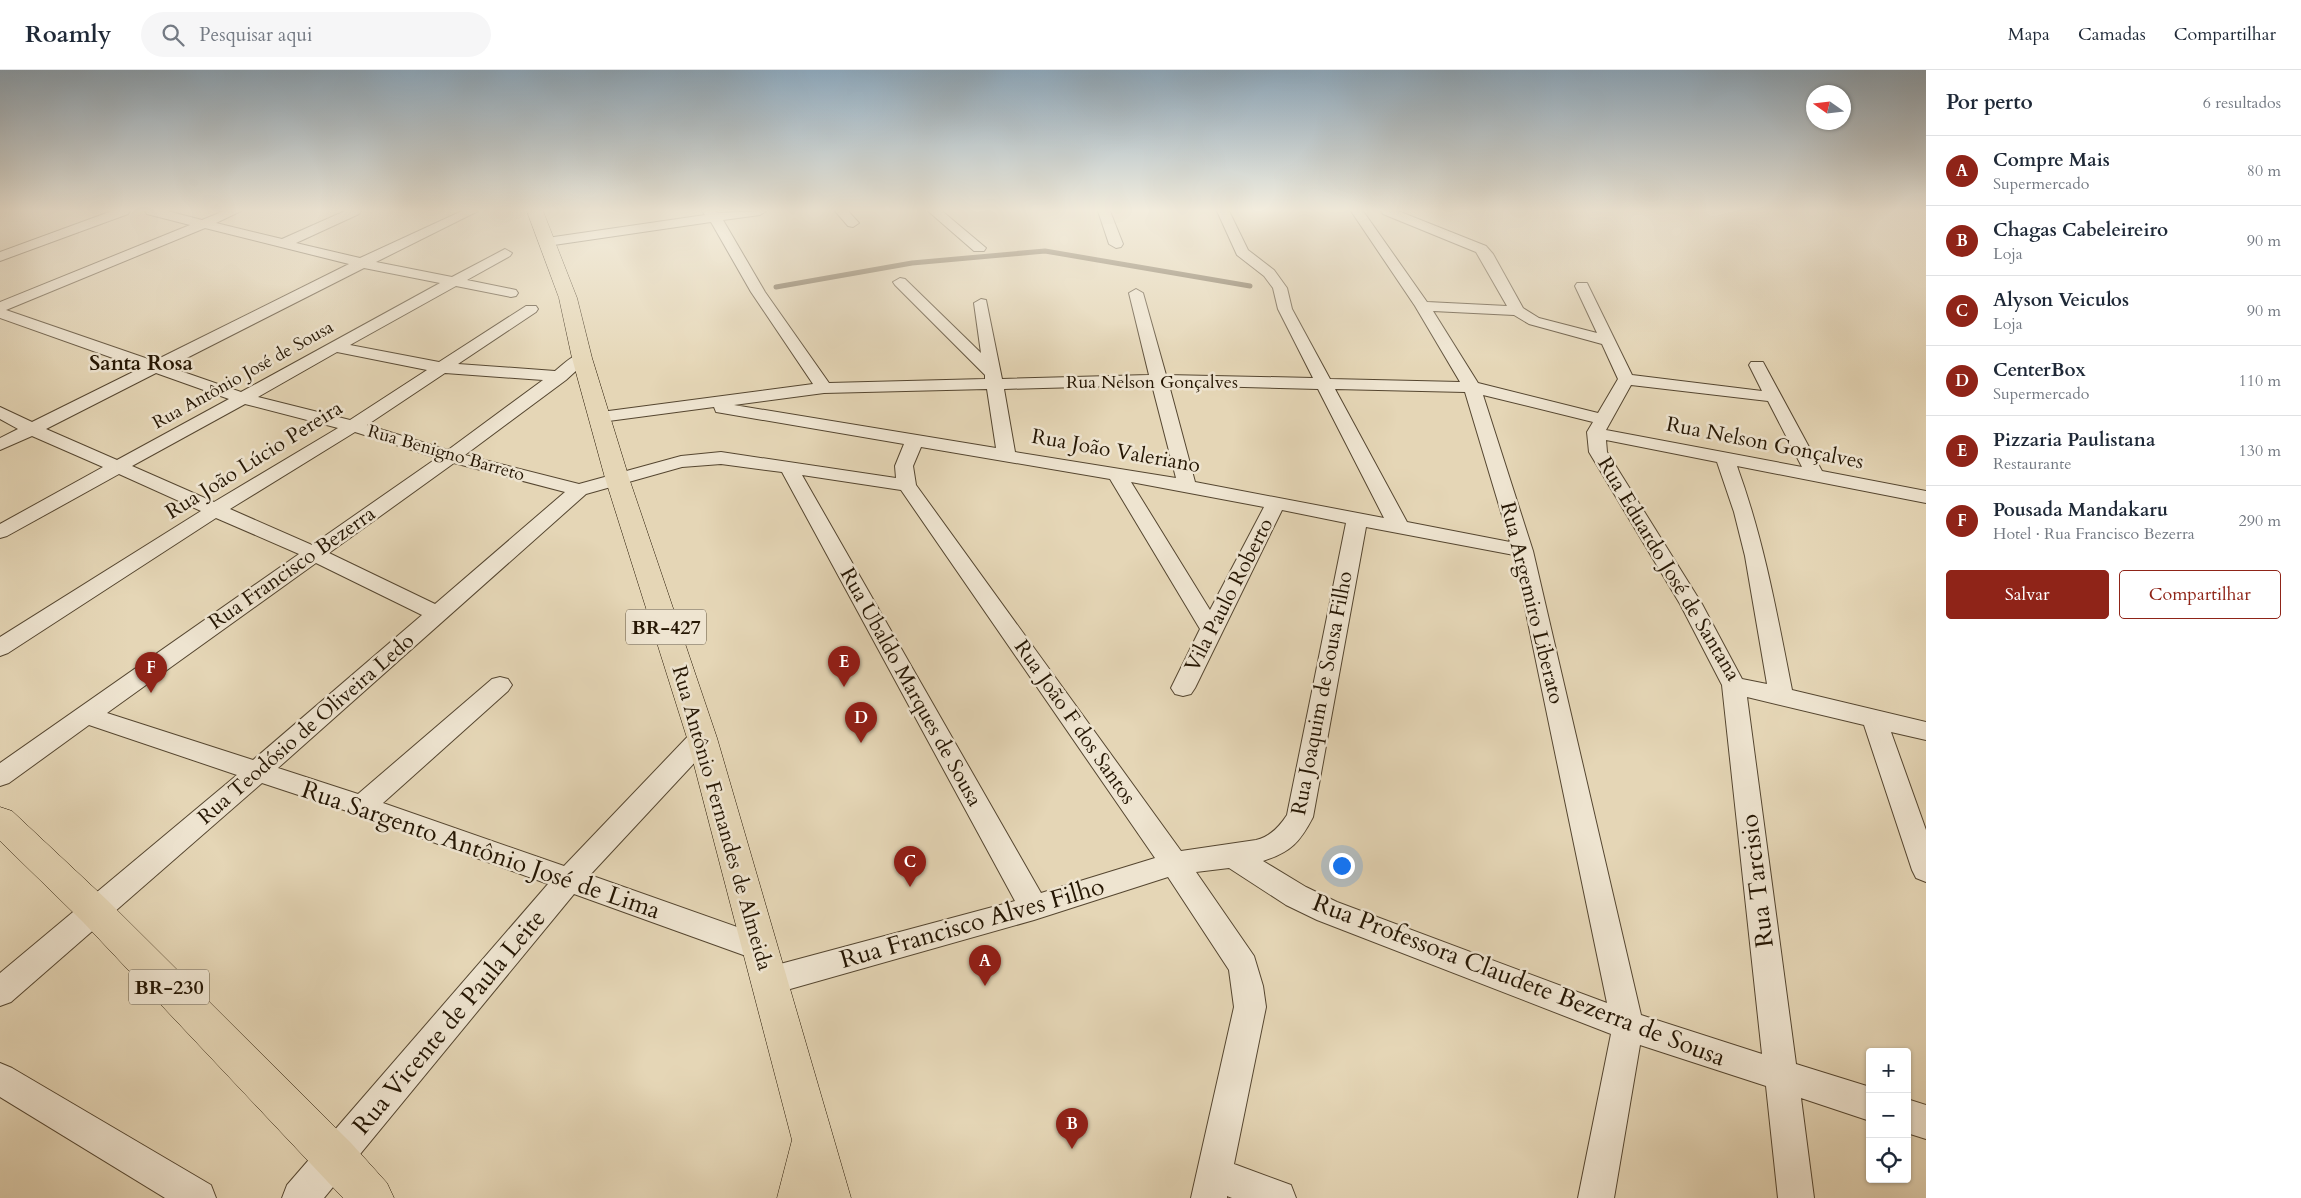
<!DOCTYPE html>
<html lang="pt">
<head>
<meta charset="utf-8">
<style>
  :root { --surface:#fff; --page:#f6f6f7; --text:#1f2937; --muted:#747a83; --line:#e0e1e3; --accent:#8f2418 }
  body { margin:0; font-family:Cardo,serif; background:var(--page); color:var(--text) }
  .controls { position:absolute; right:15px; bottom:15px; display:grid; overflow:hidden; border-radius:5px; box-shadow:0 1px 4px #0004 }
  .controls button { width:45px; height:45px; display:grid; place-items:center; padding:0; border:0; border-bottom:1px solid var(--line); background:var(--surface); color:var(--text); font:25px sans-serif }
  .compass { position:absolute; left:1806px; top:15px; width:45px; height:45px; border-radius:50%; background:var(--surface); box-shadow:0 1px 4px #0004; rotate:284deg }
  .you { position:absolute; left:1341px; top:795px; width:18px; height:18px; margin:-12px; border:4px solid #fff; border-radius:50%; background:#1a73e8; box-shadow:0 0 0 8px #1a73e833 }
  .badge { display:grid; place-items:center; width:32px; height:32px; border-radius:50%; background:var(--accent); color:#fff; font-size:16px; font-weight:700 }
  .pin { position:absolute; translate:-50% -41px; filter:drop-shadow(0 1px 2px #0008) }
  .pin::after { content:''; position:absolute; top:26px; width:18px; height:15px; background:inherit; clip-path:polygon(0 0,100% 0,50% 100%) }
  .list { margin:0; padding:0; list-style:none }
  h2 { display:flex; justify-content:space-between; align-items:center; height:65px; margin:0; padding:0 20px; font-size:21px }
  h2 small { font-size:16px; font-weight:400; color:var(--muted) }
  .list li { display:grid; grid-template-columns:32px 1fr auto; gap:15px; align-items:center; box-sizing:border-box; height:70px; padding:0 20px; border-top:1px solid var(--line) }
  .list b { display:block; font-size:19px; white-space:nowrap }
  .list p { margin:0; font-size:16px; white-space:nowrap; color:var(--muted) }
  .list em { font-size:16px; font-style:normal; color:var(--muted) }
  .actions { display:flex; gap:10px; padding:15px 20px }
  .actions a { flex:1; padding:11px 0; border:1px solid var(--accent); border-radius:5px; text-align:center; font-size:18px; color:var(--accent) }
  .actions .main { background:var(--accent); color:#fff }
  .icon { flex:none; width:28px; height:28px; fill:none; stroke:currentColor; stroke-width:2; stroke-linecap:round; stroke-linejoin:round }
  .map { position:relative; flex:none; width:1926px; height:1128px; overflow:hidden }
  header { display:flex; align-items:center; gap:30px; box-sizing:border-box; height:70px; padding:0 25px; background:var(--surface); border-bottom:1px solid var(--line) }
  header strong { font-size:24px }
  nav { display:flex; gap:28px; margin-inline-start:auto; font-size:18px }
  .search { width:350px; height:45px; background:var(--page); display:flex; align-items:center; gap:12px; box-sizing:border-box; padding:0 18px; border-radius:28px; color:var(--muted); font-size:19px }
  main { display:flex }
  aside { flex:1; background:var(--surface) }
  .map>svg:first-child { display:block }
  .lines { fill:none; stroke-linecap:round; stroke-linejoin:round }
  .stream { stroke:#71624a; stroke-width:5 }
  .street-casing { stroke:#554630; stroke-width:2 }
  .highway-casing { stroke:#251603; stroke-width:1 }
  .street { fill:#eee4d0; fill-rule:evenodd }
  .highway { fill:#e5d6b6; fill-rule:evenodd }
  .labels { text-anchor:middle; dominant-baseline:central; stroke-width:5; stroke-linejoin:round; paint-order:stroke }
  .far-street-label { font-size:18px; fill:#251603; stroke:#eee4d0 }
  .shield { fill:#eee4d0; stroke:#615440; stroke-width:1 }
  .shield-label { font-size:20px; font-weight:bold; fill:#251603 }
  .far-district-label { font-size:21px; font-weight:bold; fill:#251603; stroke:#eee4d0 }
  .street-label { font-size:21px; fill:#251603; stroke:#eee4d0 }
  .near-street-label { font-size:25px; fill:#251603; stroke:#eee4d0 }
</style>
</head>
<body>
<header>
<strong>Roamly</strong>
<div class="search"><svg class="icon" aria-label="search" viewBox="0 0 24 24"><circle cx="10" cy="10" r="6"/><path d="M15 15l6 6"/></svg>Pesquisar aqui</div>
<nav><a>Mapa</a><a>Camadas</a><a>Compartilhar</a></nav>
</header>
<main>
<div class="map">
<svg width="1926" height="1128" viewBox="0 0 1926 1128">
  <rect width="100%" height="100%" fill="#e5d6b6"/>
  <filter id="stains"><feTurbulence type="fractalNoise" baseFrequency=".004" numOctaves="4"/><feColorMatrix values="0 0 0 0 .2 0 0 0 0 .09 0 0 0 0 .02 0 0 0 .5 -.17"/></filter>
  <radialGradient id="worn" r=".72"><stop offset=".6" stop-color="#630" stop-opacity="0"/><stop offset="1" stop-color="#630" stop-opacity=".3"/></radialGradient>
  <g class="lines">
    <path class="stream" d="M776,217L912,193L1045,181L1250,216"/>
    <defs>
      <g id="street">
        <path d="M112,141H130L128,144L0,191V182Z"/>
        <path d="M145,141H167L202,150L224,141H241L216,153L282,169L345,141H361L359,144L296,173L360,188L462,141H478L376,192L452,207L505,179L512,183L510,186L467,210L516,220L518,223L516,226L511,227L456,216L350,275L439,292L526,236H536L538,239L536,242L458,294L555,301C565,293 575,281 588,285L590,288L566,310L465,385L579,414L681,386L721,382L896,408L895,396L904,374L722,343L716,342L714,337L601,352L595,351L592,347L595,343L601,342L813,314L751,222L711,152L547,176L540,172L547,168L705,145L702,141H715L718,143L766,141L760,145L723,150L765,222L829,313L985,309V305L895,215L893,212L900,208L905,209L981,283L974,233L981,229L986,230L1002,309L1149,305L1129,223L1136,219L1143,223L1166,305L1313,308L1278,239L1273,218L1264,206L1237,185L1217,141H1229L1248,180L1274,200L1287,218L1292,239L1330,309L1460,312L1415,236L1351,141H1363L1427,232L1507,236L1476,182L1383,144L1381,141H1398L1486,176L1493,184L1523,238L1539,248L1597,263L1575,216L1577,213H1587L1632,305L1762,321L1749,295L1751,292H1763L1822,401L1926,421V433L1737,396C1764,470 1777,544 1792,620L1926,652V670L1891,662L1926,760V812L1916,808L1912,800L1864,655L1747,627L1796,994L1870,1017V1051L1801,1028L1814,1128H1778L1766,1016L1640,975L1614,1128H1578L1611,964L1317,850L1286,835L1229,798L1196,802L1254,886L1263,916L1266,937L1234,1094L1291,1115L1296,1128H1232L1227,1126V1128H1191L1234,937L1229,900L1168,807L1034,850L769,925L758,921L754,911L758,901L769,897L1015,831L782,402L721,394L682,397L586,424L278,698L358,724L492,609L500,607L508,609L512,615L508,621L383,733L564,796L693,661L702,659L711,661L714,668L711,675L590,805L771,869L775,878L771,887L760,891L574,824L324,1128H282L287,1115L548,814L353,743L262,713L11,932L0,936V903L237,705L89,655L9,713L0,716V693L299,484L216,448L8,583L0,586V567L201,441L119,404L7,466L0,468V454L103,397L32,366L0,380V368L18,359L0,349V337L32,352L141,298L0,248V232L190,155L147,144ZM205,158L349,194L154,291L6,240ZM364,198L440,213L241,322L169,297ZM1433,241L1514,245L1529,254L1602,274L1618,309L1598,343L1478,313ZM337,282L427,300L350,350L258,327ZM156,303L229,329L117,390L46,359ZM445,303L543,310L448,380L367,355ZM1152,315L1176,408L1015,382L1004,319ZM1169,315L1318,319L1384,448L1195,412ZM1631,315L1768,331L1802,397L1606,360ZM987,319L996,378L734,335L824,323ZM1335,319L1465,322L1510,472L1407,452ZM1483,325L1593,352L1587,362L1589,382L1680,534L1722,615L1762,984L1641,945L1533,481ZM245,334L338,358L214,432L132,396ZM355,362L437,388L312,475L230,439ZM1606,370L1717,392L1734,442L1745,486L1767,614L1742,609L1702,534L1607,382ZM921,377L1110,409L1200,559L1171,618L1175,624L1183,626L1191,624L1195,618L1282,440L1346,453L1287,745C1279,757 1270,767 1256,770L1181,781L916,415L913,396ZM454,393L565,422L435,534L329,483ZM802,405L901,420L1155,788L1041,823ZM1131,412L1264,437L1210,540ZM1366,457L1514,485L1607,933L1337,832L1306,817L1263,791C1291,782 1300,772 1313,747ZM316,493L422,545L253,690L107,643Z"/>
        <path d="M835,141H848L859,153L853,157L848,156Z"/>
        <path d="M928,141H942L986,178L984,181H974Z"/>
        <path d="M1098,141H1110L1123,174L1121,177L1116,178L1109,174Z"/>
        <path d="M0,993L12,998L211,1115L216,1128H165L0,1027Z"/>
        <path d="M1907,1029L1926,1035V1069L1907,1063Z"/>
      </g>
      <g id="highway">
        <path d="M527,141H543L577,228L592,288L629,408L717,668L851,1128H777L792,1070L687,668L605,408L572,288L559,228Z"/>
        <path d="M0,737L12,741L107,830L351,1073L387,1113L394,1128H343L83,852L0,771Z"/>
      </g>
    </defs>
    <use href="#street" class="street-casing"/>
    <use href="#highway" class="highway-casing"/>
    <use href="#street" class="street"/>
    <use href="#highway" class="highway"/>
  </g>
  <linearGradient id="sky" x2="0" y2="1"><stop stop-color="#8da8bc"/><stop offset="0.47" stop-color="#f3edde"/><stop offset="1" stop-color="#f3edde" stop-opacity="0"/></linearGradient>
  <rect width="1926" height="299" fill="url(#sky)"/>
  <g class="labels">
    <g class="far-street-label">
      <text transform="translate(243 305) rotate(-29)">Rua Antônio José de Sousa</text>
      <text x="1152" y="312">Rua Nelson Gonçalves</text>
      <text transform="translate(446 383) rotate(16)">Rua Benigno Barreto</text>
    </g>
    <g class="shield">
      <rect x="626" y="539.5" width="80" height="35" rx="4"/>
      <rect x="129" y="899.5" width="80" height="35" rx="4"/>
    </g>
    <g class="shield-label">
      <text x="666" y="557">BR-427</text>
      <text x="169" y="917">BR-230</text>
    </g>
    <g class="far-district-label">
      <text x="141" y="293">Santa Rosa</text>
    </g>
    <g class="street-label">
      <text transform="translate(1765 373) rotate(11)">Rua Nelson Gonçalves</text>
      <text transform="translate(1116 381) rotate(10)">Rua João Valeriano</text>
      <text transform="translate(254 390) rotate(-32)">Rua João Lúcio Pereira</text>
      <text transform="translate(292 498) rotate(-35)">Rua Francisco Bezerra</text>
      <text transform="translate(1669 499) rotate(59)">Rua Eduardo José de Santana</text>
      <text transform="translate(1229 525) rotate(-63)">Vila Paulo Roberto</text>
      <text transform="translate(1532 533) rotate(76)">Rua Argemiro Liberato</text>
      <text transform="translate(911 617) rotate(61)">Rua Ubaldo Marques de Sousa</text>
      <text transform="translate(1322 623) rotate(-79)">Rua Joaquim de Sousa Filho</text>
      <text transform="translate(1075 652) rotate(55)">Rua João F dos Santos</text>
      <text transform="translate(306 659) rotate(-41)">Rua Teodósio de Oliveira Ledo</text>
      <text transform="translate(722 748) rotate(74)">Rua Antônio Fernandes de Almeida</text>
    </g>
    <g class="near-street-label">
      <text transform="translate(481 780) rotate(19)">Rua Sargento Antônio José de Lima</text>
      <text transform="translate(1757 811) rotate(-97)">Rua Tarcisio</text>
      <text transform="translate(972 853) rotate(-16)">Rua Francisco Alves Filho</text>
      <text transform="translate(1519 910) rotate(21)">Rua Professora Claudete Bezerra de Sousa</text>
      <text transform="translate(449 952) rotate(-50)">Rua Vicente de Paula Leite</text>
    </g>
  </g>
  <rect width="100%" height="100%" filter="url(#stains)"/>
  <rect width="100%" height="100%" fill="url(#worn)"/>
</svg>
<div class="controls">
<button>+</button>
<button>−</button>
<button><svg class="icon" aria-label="locate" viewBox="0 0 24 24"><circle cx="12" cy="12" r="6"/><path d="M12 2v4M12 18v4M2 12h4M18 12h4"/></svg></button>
</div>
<svg class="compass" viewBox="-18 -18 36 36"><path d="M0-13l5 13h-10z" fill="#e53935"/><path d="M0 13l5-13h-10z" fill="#747a83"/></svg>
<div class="you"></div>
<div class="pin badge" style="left:985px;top:916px">A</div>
<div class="pin badge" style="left:1072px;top:1079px">B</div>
<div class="pin badge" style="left:910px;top:817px">C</div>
<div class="pin badge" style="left:861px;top:673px">D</div>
<div class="pin badge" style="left:844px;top:617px">E</div>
<div class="pin badge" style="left:151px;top:623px">F</div>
</div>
<aside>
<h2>Por perto<small>6 resultados</small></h2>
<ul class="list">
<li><span class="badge">A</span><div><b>Compre Mais</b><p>Supermercado</p></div><em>80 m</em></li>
<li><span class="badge">B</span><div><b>Chagas Cabeleireiro</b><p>Loja</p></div><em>90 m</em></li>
<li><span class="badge">C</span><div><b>Alyson Veiculos</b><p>Loja</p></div><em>90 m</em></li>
<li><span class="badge">D</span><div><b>CenterBox</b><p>Supermercado</p></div><em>110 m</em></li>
<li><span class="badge">E</span><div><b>Pizzaria Paulistana</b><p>Restaurante</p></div><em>130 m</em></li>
<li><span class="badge">F</span><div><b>Pousada Mandakaru</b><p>Hotel · Rua Francisco Bezerra</p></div><em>290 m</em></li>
</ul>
<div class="actions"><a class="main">Salvar</a><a>Compartilhar</a></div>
</aside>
</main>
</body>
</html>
